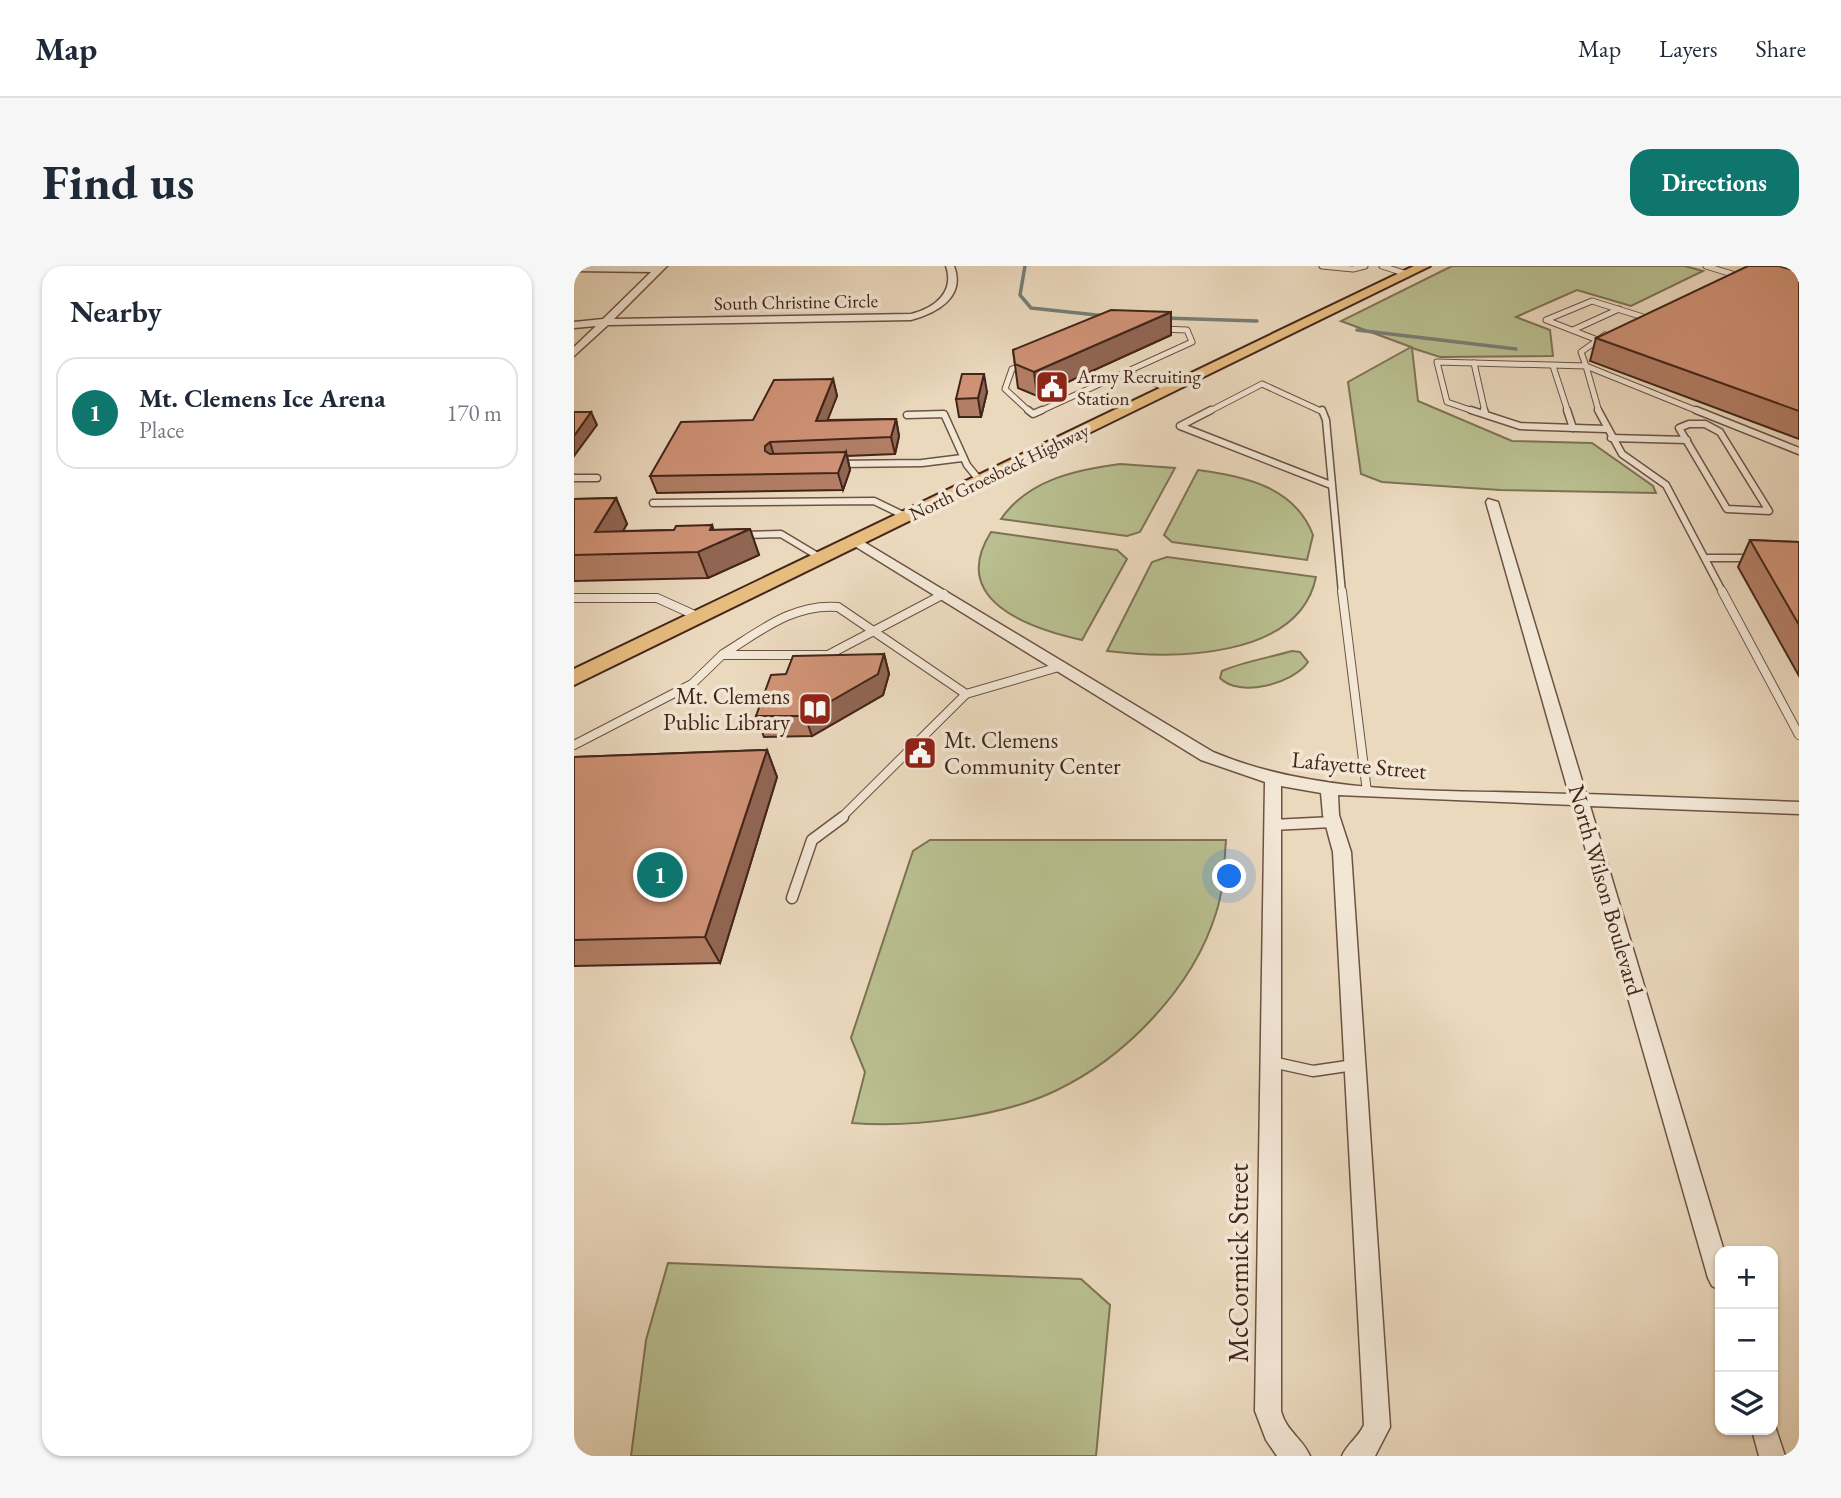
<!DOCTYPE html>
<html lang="en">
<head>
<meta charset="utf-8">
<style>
  :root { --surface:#fff; --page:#f6f6f7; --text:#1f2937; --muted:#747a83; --line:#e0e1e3; --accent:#0f766e }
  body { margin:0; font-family:"EB Garamond",serif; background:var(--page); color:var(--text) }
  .controls { position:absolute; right:21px; bottom:21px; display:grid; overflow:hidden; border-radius:14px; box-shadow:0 2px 5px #0004 }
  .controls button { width:63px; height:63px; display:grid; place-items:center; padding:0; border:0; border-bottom:2px solid var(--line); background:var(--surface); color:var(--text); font:35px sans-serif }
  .you { position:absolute; left:656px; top:611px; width:24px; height:24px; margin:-18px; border:5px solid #fff; border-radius:50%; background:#1a73e8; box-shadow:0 0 0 10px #1a73e833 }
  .badge { display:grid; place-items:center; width:46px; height:46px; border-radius:50%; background:var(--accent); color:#fff; font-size:23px; font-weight:700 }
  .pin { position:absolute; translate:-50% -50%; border:4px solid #fff; box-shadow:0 2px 7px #0006 }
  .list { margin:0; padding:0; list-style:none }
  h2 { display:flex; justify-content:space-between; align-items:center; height:91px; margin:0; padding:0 28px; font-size:30px }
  h2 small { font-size:23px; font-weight:400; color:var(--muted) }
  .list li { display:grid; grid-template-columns:46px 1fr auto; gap:21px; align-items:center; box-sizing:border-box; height:112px; margin:0 14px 14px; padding:0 14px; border:2px solid var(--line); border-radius:21px }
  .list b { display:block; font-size:26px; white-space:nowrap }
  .list p { margin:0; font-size:23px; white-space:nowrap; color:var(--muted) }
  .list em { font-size:23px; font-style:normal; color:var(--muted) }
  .icon { flex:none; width:38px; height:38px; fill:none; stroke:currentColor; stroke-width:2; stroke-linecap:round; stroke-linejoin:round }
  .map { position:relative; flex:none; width:1225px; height:1190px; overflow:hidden; border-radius:21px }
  header { display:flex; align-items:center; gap:42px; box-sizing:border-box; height:98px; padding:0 35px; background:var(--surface); border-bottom:2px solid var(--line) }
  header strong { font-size:33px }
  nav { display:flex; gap:38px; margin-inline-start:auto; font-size:24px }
  .intro { display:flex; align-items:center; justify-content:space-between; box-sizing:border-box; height:168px; padding:0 42px }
  h1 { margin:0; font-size:49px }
  .button { padding:18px 32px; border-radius:21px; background:var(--accent); color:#fff; font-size:24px; font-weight:700 }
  main { display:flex; gap:42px; padding:0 42px }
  aside { flex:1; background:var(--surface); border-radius:21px; box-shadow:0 2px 5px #0004 }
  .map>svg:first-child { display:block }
  .green { fill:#b9bf90; stroke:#7e7255; stroke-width:2 }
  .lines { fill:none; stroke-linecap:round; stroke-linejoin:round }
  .stream { stroke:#767e76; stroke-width:3.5 }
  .service-far3-casing { stroke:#6d5243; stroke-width:7 }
  .service-far2-casing { stroke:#6d5243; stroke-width:9 }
  .service-far1-casing { stroke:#6d5243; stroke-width:10 }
  .service-casing { stroke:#6d5243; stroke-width:13 }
  .minor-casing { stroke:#6d5243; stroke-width:3 }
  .primary-casing { stroke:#43251a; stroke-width:4 }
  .service-far3 { stroke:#f2e6d5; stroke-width:5 }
  .service-far2 { stroke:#f2e6d5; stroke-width:6 }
  .service-far1 { stroke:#f2e6d5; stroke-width:8 }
  .service { stroke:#f2e6d5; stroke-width:10 }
  .minor { fill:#f2e6d5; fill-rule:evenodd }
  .primary { fill:#e6bc7f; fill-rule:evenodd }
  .wall { fill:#b27e65; stroke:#43251a; stroke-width:2 }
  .shaded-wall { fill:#916653; stroke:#43251a; stroke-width:2 }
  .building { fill:#cf9276; stroke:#43251a; stroke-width:2 }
  .labels { text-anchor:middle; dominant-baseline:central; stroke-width:7; stroke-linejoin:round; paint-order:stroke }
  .far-street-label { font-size:19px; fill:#43251a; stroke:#f2e6d5 }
  .far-poi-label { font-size:19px; fill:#43251a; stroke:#f2e6d5; text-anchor:start }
  .poi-label { font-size:23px; fill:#43251a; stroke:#f2e6d5; text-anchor:end }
  .street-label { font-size:23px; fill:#43251a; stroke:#f2e6d5 }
  .near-street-label { font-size:28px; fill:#43251a; stroke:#f2e6d5 }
</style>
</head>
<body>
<header>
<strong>Map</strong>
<nav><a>Map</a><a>Layers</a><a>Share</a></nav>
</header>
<div class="intro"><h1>Find us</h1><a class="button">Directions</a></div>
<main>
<aside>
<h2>Nearby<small></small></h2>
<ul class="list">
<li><span class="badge">1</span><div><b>Mt. Clemens Ice Arena</b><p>Place</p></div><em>170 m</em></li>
</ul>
</aside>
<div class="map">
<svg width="1225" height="1190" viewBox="0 0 1225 1190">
  <rect width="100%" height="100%" fill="#ebd9be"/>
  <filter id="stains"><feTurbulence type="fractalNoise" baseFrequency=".00286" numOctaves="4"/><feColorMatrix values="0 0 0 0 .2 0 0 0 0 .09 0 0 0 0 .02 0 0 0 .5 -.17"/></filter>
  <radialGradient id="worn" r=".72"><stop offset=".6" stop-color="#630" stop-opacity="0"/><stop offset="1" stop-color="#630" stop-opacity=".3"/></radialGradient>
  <g class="green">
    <path d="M878,0H1111L1129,5L1057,40L1003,24L942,51L976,64L979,90L866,91L838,82L844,135L938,175L1018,177L1079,220L1082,227L926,224L808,216L787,208L774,116L837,81L767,55Z"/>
    <path d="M546,198L601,202L566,266L553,270L427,253C454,214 501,204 546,198Z"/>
    <path d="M624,204C670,210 721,221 739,269L733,294L598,276L590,269Z"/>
    <path d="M417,266L543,284L553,293L508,374C454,362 374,334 417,266Z"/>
    <path d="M593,291L742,311C725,394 597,393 533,385L578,296Z"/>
    <path d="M718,385L726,386L734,396C719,418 665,432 646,412L648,405C665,397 697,391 718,385Z"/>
    <path d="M356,574H652C650,599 650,623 642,647C619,722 551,792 481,825C427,851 338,862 278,857L291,806L277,772L339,585Z"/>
    <path d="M94,997L507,1013L536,1039L522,1190H57L72,1074Z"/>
  </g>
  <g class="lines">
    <g class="stream">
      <path d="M451,0L446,29L457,42L532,50"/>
      <path d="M589,52L683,55"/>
      <path d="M783,64L942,83"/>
    </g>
    <defs>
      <g id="service-far3">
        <path d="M748,0L779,3L791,0"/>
        <path d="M808,0L833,8"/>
        <path d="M1132,0L1158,8"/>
        <path d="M587,63L613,64L618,76L552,106L595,123"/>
        <path d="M999,64L1045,43"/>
        <path d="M1031,69L1007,86L1012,100L1126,146"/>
        <path d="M1021,73L972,54L1018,35L1069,51"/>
        <path d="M900,97L911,146"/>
        <path d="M451,98L438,103L431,123L456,146"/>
        <path d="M979,100L994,146"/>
        <path d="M464,146L552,106"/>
        <path d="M634,146L688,118L749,146"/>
        <path d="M902,146L873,136L863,96L1012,100L1025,146"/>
      </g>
      <g id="service-far2">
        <path d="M454,144L459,148L468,144"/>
        <path d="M637,144L606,160L757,219"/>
        <path d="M748,144L752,154L768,327"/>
        <path d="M897,144L946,160L1032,163"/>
        <path d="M910,144L911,147"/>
        <path d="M993,144L999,162"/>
        <path d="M1024,144L1048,188L1092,219L1149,327"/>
        <path d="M1122,144L1225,185"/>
        <path d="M333,149L370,148L393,199L406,215"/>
        <path d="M1115,158H1131L1146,166L1195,245L1153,243L1105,162Z"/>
        <path d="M1037,172L1113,174"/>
        <path d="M264,198L348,197L388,192"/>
        <path d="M0,212H23"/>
        <path d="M79,237L300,235L333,251"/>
        <path d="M168,269L207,268L247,292"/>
        <path d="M1134,292H1177"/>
      </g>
      <g id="service-far1">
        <path d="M768,325L793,526"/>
        <path d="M1148,325L1225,469"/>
        <path d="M0,332H83L125,351"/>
        <path d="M149,388C185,366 219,337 264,341L392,428L488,400"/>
        <path d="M0,479L118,418L148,389H254L370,328"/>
        <path d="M266,553L392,428"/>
      </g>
      <g id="service">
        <path d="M698,559L759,556"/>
        <path d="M218,632L238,574L269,551"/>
        <path d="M698,796L739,805L780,799"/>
      </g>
      <g id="minor">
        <path d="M0,0H93L40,53L337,48C361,42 381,26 372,0H380C392,31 363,47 337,54L34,59L0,90V81L22,60L0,62V56L29,53L77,6L0,5Z"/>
        <path d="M914,233L924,236L1012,528L1225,536V548L1016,540L1150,985H1146V1024L1138,1020L1134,1012L999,539L764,529L765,549L777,586L816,1161L801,1190H768C773,1178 784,1172 790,1159L759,586L749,549L747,527L707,520V1145C712,1165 729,1173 736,1190H703L692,1174L681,1145L691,516L627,494L274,276L285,273L639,486C748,532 878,523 995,528L912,236Z"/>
        <path d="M1199,1154L1211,1190H1185L1178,1164H1199Z"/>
      </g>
      <path id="primary" d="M840,0H856L0,419V403Z"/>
    </defs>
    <use href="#service-far3" class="service-far3-casing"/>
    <use href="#service-far2" class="service-far2-casing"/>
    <use href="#service-far1" class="service-far1-casing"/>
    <use href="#service" class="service-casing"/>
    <use href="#minor" class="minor-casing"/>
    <use href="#primary" class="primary-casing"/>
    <use href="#service-far3" class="service-far3"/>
    <use href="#service-far2" class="service-far2"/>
    <use href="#service-far1" class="service-far1"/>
    <use href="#service" class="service"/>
    <use href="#minor" class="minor"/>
    <use href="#primary" class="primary"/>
  </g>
  <g class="wall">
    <path d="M1225,6V173L1016,95L1022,72Z"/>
    <path d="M597,46V69L463,130L444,122L439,84Z"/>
    <path d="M259,113L263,130L253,154L322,153L325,170L321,188L273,190L276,204L269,224L83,227L76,210Z"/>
    <path d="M413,126L407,151H385L382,133Z"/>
    <path d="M42,232L53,258L49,265L100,264L138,259L139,264L176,263L185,289L134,312L0,315V233Z"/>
    <path d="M1176,274L1225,276V410L1164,301Z"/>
    <path d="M310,388L315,408L309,429L238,470L190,471L182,450L212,408Z"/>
    <path d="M193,484L203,511L146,697L0,700V491Z"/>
  </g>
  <g class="shaded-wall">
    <path d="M597,46V69L463,130L460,106Z"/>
    <path d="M410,108L413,126L407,151L404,132Z"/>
    <path d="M259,113L263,130L247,171L242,155Z"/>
    <path d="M17,146L23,159L0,190V170Z"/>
    <path d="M322,153L325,170L321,188L317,171Z"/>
    <path d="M196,176L201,193L191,185V180Z"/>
    <path d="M272,186L276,204L269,224L264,207Z"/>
    <path d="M42,232L53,258L35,288L21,266Z"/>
    <path d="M138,259L144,277L176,263L185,289L134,312L124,286Z"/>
    <path d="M310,388L315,408L309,429L238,470L231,450Z"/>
    <path d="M193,484L203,511L146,697L131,671Z"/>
  </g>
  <g class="building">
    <path d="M1174,0H1205L1225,6V145L1022,72Z"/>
    <path d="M537,44L597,46L460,106L441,98L439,84Z"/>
    <path d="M388,108H410L404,132L382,133Z"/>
    <path d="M259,113L242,155L322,153L317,171L196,176L191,180V185L196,188L272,186L264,207L76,210L107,156L179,154L200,114Z"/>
    <path d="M0,146H17L0,170Z"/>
    <path d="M42,232L21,266L100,264L102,260L138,259L136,264L176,263L124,286L0,289V233Z"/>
    <path d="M1176,274L1225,276V359Z"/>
    <path d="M310,388L304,408L231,450H182L197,409L212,408L219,390Z"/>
    <path d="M193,484L131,671L0,674V491Z"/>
  </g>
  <defs>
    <symbol id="civic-square" viewBox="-11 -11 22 22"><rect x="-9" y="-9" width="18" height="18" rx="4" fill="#8f2418" stroke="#f2e6d5"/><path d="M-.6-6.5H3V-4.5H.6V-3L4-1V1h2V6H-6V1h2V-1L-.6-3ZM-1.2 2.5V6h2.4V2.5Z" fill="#fff"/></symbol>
    <symbol id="library-square" viewBox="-11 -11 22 22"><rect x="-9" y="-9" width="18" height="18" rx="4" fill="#8f2418" stroke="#f2e6d5"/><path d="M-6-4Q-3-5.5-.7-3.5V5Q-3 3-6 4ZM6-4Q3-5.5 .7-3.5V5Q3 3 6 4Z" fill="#fff"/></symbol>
  </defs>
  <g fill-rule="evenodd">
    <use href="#civic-square" x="459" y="102" width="38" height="38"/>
    <use href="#library-square" x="222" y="424" width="38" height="38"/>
    <use href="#civic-square" x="327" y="468" width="38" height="38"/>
  </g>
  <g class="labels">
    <g class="far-street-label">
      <text transform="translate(222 36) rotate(-1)">South Christine Circle</text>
      <text transform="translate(425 206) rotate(-26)">North Groesbeck Highway</text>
    </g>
    <g class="far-poi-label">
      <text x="503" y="110">Army Recruiting<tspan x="503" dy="22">Station</tspan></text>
    </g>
    <g class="poi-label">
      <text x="216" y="430">Mt. Clemens<tspan x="216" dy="26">Public Library</tspan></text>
      <text x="370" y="474" text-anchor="start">Mt. Clemens<tspan x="370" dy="26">Community Center</tspan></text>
    </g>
    <g class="street-label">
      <text transform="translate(785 499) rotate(5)">Lafayette Street</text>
      <text transform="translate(1032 624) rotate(74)">North Wilson Boulevard</text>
    </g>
    <g class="near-street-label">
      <text transform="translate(664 997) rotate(-90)">McCormick Street</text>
    </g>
  </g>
  <rect width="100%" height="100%" filter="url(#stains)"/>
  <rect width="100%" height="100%" fill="url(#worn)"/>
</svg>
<div class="controls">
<button>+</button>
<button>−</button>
<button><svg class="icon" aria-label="layers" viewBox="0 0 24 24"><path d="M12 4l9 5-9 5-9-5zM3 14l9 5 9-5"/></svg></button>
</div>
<div class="you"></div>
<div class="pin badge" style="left:86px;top:609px">1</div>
</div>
</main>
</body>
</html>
